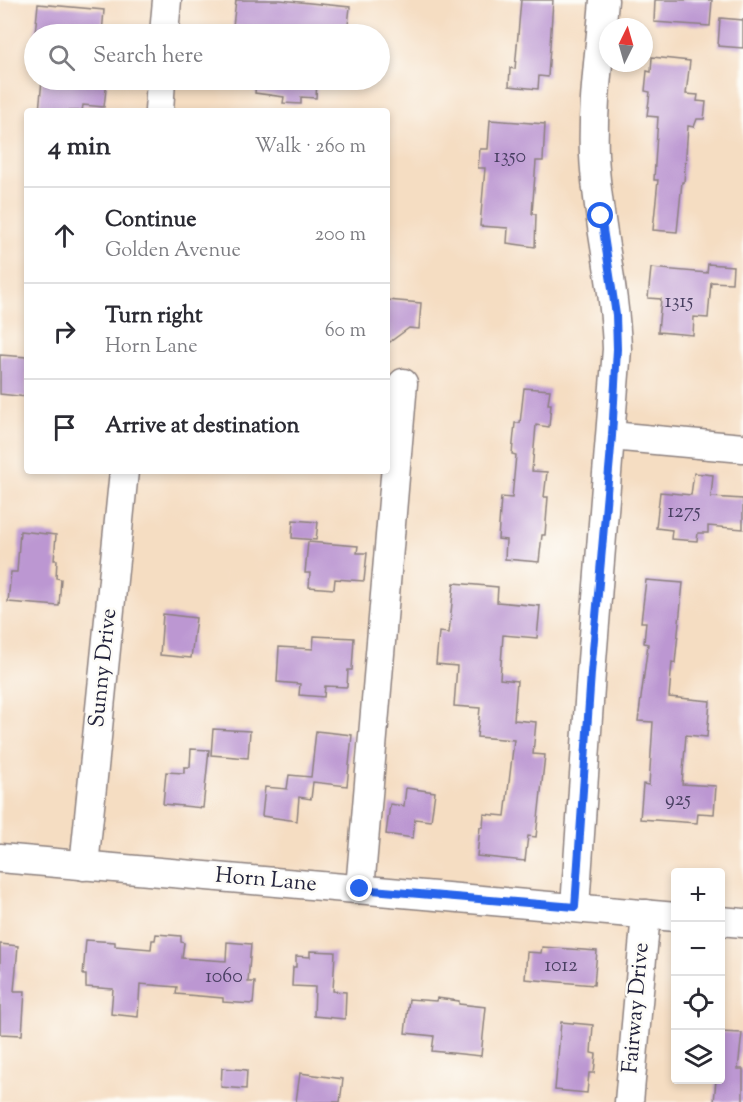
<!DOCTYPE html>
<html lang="en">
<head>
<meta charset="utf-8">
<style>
  :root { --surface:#fff; --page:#f7f7f7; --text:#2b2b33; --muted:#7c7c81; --line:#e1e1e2 }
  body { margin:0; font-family:"Sorts Mill Goudy",serif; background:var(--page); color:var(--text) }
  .controls { position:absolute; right:18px; bottom:18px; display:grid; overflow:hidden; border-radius:6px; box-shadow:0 3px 9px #0003 }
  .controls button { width:54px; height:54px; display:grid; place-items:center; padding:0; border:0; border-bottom:2px solid var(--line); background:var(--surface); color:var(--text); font:30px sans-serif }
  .compass { position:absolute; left:599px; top:18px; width:54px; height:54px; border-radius:50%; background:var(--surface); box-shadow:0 3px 9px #0003; rotate:5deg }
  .stop { position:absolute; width:18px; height:18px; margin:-14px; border:4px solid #2563eb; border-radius:50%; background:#fff }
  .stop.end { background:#2563eb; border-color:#fff; box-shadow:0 2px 6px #0008 }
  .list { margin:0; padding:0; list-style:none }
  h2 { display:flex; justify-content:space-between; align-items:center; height:78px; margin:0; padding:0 24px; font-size:26px }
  h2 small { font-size:20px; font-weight:400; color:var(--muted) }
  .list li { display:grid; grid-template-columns:39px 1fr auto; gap:18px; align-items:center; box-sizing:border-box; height:96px; padding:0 24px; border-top:2px solid var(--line) }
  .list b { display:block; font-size:22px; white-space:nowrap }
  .list p { margin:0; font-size:20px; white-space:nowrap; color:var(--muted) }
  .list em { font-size:20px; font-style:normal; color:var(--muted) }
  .icon { flex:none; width:33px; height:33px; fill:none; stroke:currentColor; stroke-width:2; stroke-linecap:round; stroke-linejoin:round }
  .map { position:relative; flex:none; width:743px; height:1102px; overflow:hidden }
  .search { position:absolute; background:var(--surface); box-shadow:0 3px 9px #0003; left:24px; top:24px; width:366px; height:66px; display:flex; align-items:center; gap:15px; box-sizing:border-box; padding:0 21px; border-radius:33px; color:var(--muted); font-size:22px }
  .panel { position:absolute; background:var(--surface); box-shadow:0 3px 9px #0003; left:24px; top:108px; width:366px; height:366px; border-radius:6px }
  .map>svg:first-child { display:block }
  .building { fill:#bc97d2 }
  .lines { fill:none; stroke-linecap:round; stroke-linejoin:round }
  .minor-casing { stroke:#8c807e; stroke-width:31 }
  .minor { stroke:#fff; stroke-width:28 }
  .route { stroke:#2563eb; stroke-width:8 }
  .labels { text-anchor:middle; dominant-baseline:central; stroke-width:5; stroke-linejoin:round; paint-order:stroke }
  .number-label { font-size:20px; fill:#483f61 }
  .street-label { font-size:22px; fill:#22223b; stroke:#fdfcf7 }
</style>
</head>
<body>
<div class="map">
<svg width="743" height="1102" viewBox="0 0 743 1102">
  <rect width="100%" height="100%" fill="#fdfcf7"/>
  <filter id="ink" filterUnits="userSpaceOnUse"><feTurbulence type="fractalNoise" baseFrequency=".0167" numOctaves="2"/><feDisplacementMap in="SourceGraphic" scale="12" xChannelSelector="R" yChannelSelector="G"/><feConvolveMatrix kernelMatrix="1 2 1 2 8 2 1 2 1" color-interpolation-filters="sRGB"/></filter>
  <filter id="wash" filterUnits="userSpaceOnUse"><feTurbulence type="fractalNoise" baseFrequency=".008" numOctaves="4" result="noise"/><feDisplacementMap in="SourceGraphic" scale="24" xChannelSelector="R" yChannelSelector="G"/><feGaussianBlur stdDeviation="1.35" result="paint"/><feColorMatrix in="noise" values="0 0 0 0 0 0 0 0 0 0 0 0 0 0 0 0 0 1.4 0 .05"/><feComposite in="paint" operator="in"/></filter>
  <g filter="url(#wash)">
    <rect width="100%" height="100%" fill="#f5ddc2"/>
    <g id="blocks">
      <g class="building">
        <path d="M236,0H280L350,7L347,34H314L233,26Z"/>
        <path d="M521,0H553L548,77L539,76L538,89L509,86L510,68L515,69Z"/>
        <path d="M655,0H712L710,26L654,22Z"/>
        <path d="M38,4L104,10L102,34H35Z"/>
        <path d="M720,18L743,20V48L718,46Z"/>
        <path d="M652,57L690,61L686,94L698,95L697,101L706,102L704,119H697L694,127L688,126L684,182H682L677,232L653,230L658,180H654L658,117L647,116L650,92L645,91L647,71L651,72Z"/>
        <path d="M42,80H107L104,107L83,105L82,111H39Z"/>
        <path d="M256,80H317L316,98L301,97V104L283,103L284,97L255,93Z"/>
        <path d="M490,120L545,124L543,161H536L532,214H536L535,247L507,243L508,228L480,226L485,168H478L480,149H488Z"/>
        <path d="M708,264L733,266L732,283L711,282L708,318L694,317L693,335L658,332L661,299L648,298L651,268L707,273Z"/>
        <path d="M387,300L421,303L419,329L409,328L387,344Z"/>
        <path d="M0,355L27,357V397L0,394Z"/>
        <path d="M524,388L550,390L548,404H551L549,427L536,425L532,471L547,472L544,497H548L545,535H542L539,562L505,559L506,540L498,539L501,497L512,498L516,455L512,454L515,423H520Z"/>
        <path d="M694,473L713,475L711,497L743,499V529L708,526V533H698L697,541L671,539L672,530L656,528L660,492L691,495Z"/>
        <path d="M293,520L318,522L316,540L292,538Z"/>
        <path d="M20,531L56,535L54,560H57L56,578L61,579L59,606L8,602L11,572H17Z"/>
        <path d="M308,542L358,546L357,553H367L364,581L335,579L334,589L309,587L310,573H305Z"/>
        <path d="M646,580L683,583L675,663L672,662L669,697L710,701L707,737L686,735L682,784L716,786L714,814L698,813L697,823L640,819L643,784L649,785L653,722L638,721L648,644L644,643L646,622H641Z"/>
        <path d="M454,583L498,587L497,602L540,606L537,638L503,635L500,679L517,681L514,720L536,722L533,754L545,755L536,837L528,836L525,861L477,856L480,827H483L484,814L505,816L514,740L477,737L480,708L454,706L457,666L436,664L439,632L449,633Z"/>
        <path d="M163,614L196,618L191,658L160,655Z"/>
        <path d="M314,636L354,638L352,670H348L347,687L325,686L324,697L299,695L300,684L277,682L279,647L313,649Z"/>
        <path d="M213,729L250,731L248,758L211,755Z"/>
        <path d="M316,731L352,735L347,786L313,782L311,799L299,797L297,821L262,816L265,787L287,789L289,775L311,777Z"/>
        <path d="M191,749L209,750L203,808L163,804L166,772L184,773V767H190Z"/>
        <path d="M406,788L435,792L431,821L415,819L413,838L386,834L390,804L404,806Z"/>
        <path d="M156,934L181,936V942L184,943L182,958L226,961L227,942L251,944L248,982H255L253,1004L223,1002V998L176,994L177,987L140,984L138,1017L111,1014L113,989L86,987V975H83L86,940L115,942V946L151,949L152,940H155Z"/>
        <path d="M0,944L18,946L14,991H25L22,1035L0,1034Z"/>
        <path d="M542,947L597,951L594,985L525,979L527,952L541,953Z"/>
        <path d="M310,951L335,952L333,991L346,992L345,1019L314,1016L315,987L292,986L293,967H296V956L310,957Z"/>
        <path d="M437,998L459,1001V1004L486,1007L481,1056L432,1051L434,1036L405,1033L409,999L436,1001Z"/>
        <path d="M561,1022L593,1025L591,1053L596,1054L594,1073H589L587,1093L555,1090Z"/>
        <path d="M720,1032L742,1033L738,1069H743V1102H714L716,1080H720Z"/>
        <path d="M222,1068L247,1070L246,1089L221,1087Z"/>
        <path d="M300,1073L343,1079L340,1102H296Z"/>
      </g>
    </g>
  </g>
  <g filter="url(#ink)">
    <use href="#blocks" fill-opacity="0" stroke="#8c807e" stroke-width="1.5"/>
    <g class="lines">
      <defs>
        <g id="minor">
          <path d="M164,34L167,0"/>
          <path d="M159,111L161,80"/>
          <path d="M611,436L743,448"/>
          <path d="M0,858L676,917"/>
          <path d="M84,866L124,471"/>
          <path d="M360,889L403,383"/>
          <path d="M575,907L591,673L617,349C615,284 597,220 594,155C592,103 600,51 604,0"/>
          <path d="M720,921L743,923"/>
          <path d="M629,1102L646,914"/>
        </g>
      </defs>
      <use href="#minor" class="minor-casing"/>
      <use href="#minor" class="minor"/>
    </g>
  </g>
  <g class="lines" filter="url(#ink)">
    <path class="route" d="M360,889L575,907L591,673L612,436L617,349L616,315L601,216"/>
  </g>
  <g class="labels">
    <g class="number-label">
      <text x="510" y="157">1350</text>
      <text x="679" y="302">1315</text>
      <text x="684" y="512">1275</text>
      <text x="678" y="800">925</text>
      <text x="561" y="966">1012</text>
      <text x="224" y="977">1060</text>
    </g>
    <g class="street-label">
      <text transform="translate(104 668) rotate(-84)">Sunny Drive</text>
      <text transform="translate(266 881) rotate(5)">Horn Lane</text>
      <text transform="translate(637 1008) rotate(-85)">Fairway Drive</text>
    </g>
  </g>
</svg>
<div class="controls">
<button>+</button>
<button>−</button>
<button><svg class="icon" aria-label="locate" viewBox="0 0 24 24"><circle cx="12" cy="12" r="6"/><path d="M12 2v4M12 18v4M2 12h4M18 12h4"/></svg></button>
<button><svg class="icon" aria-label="layers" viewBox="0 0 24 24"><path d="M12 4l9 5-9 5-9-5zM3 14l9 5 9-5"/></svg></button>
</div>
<svg class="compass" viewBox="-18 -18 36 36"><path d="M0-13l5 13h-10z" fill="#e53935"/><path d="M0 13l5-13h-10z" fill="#7c7c81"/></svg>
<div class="stop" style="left:601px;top:216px"></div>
<div class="stop end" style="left:360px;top:889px"></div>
<div class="search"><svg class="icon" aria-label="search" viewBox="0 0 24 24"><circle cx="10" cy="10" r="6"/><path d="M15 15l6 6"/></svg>Search here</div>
<section class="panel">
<h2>4 min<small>Walk · 260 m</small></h2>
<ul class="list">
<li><svg class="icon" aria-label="ahead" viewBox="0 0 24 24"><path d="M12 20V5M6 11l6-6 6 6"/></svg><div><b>Continue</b><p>Golden Avenue</p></div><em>200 m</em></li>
<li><svg class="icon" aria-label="right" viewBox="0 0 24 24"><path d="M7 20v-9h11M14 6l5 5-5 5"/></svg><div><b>Turn right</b><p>Horn Lane</p></div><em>60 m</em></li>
<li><svg class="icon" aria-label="arrive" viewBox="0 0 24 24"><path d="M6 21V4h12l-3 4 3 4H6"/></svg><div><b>Arrive at destination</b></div></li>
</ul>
</section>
</div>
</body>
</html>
